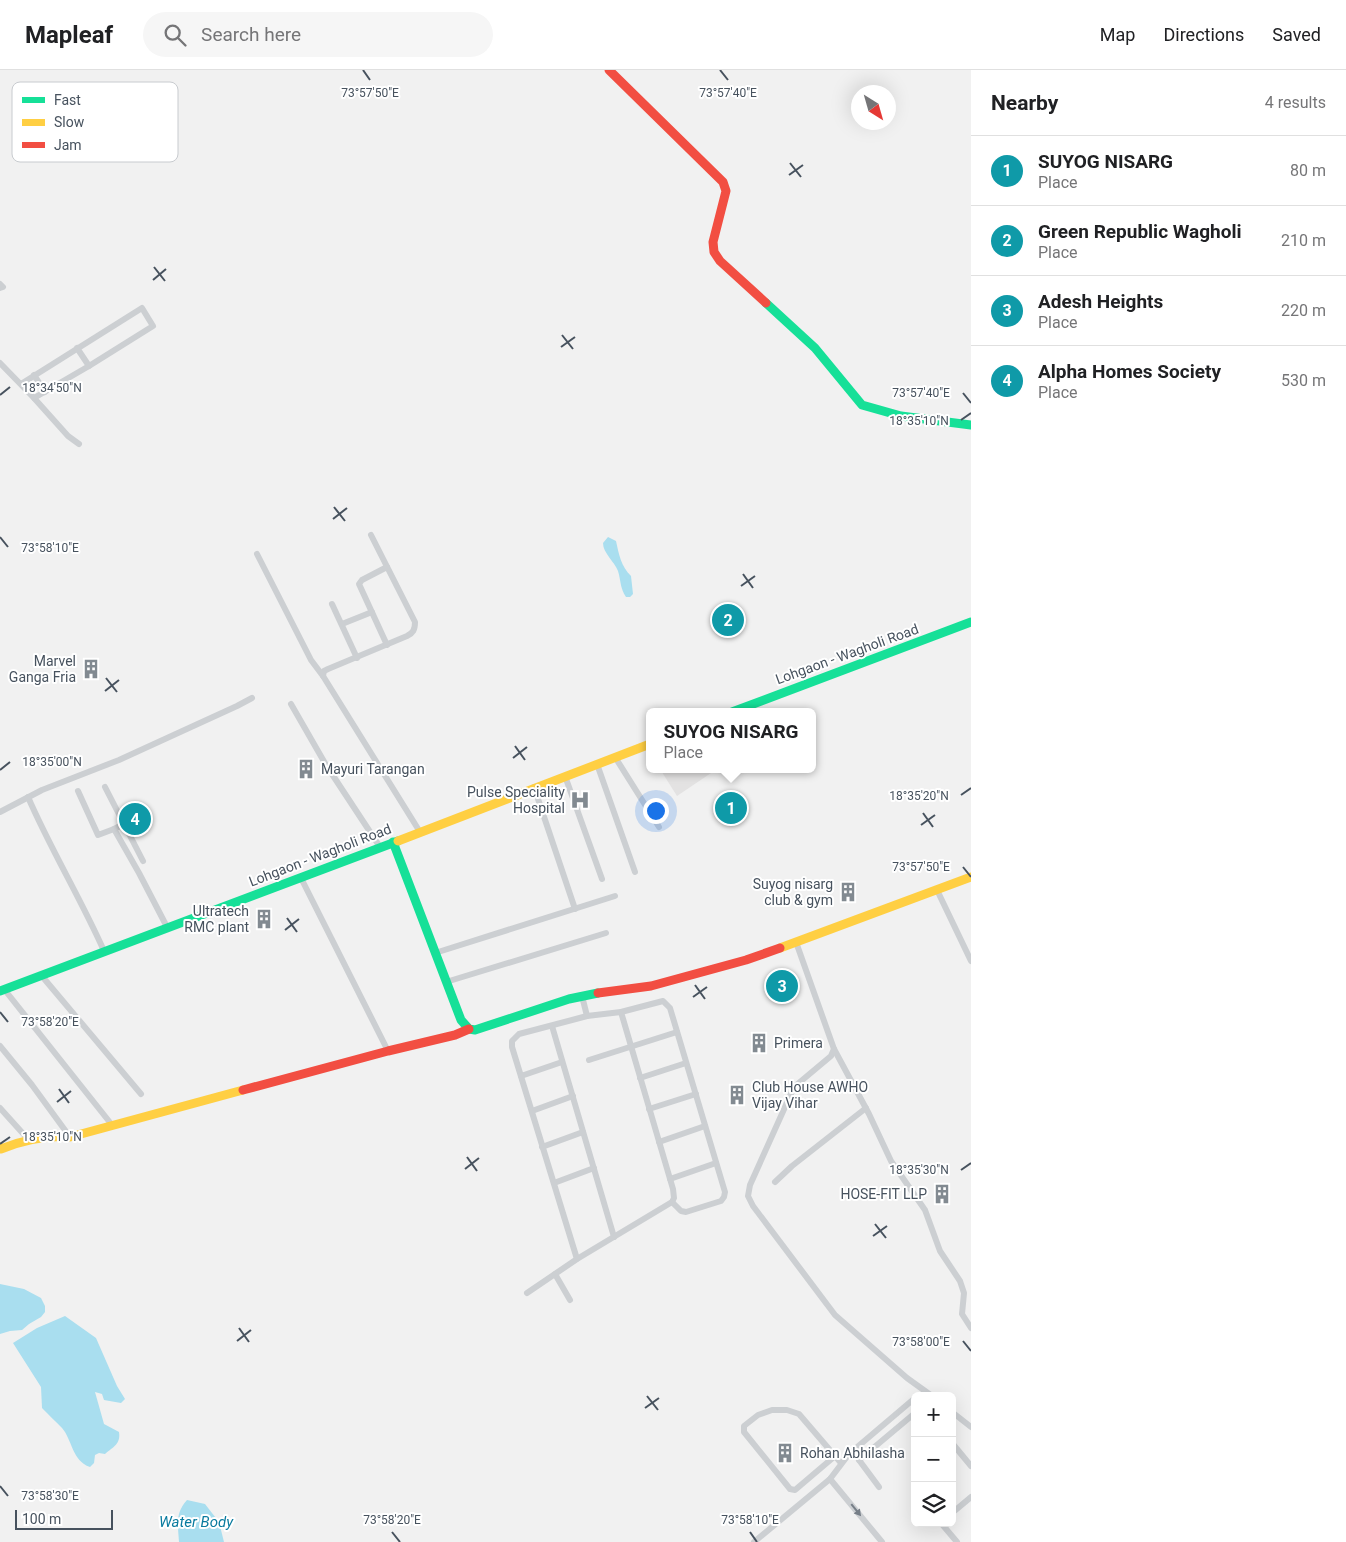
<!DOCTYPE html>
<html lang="en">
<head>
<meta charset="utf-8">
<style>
  :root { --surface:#fff; --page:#f6f6f6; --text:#202124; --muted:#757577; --line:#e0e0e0; --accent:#1a73e8 }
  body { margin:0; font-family:Roboto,sans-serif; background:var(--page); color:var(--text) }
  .controls { position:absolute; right:15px; bottom:15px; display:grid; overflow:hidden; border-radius:8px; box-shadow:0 5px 20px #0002 }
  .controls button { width:45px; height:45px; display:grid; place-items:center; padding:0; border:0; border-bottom:1px solid var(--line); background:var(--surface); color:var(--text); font:25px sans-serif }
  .compass { position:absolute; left:851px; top:15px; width:45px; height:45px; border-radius:50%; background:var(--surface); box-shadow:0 5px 20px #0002; rotate:143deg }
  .scale { position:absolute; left:15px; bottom:12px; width:98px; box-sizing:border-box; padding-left:5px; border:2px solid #47525e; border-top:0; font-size:14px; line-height:18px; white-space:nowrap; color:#47525e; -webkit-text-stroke:4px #fff; paint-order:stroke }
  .you { position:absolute; left:655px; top:740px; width:18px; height:18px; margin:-12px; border:4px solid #fff; border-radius:50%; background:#1a73e8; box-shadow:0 0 0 8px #1a73e833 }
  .badge { display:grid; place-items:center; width:32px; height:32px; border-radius:50%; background:var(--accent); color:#fff; font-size:16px; font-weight:700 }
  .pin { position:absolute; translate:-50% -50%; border:2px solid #fff; box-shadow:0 1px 5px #0006 }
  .popup { position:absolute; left:646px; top:638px; width:170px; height:65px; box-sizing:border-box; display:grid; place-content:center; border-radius:8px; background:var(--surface); filter:drop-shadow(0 1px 4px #0005); font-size:16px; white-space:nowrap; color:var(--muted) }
  .popup b { font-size:19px; color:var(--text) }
  .popup::after { content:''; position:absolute; left:50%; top:100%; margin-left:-10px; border:10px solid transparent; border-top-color:var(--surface) }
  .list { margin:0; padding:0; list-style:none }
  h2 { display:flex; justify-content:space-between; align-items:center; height:65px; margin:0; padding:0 20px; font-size:21px }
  h2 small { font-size:16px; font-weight:400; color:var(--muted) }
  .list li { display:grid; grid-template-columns:32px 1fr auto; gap:15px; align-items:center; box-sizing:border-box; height:70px; padding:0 20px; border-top:1px solid var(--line) }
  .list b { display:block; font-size:19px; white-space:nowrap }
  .list p { margin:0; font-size:16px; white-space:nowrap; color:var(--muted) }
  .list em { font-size:16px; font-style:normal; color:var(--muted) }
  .icon { flex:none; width:28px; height:28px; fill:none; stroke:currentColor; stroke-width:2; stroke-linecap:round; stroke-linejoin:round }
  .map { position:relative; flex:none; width:971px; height:1472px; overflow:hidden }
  header { display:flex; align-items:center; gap:30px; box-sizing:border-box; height:70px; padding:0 25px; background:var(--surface); border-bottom:1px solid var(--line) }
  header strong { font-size:24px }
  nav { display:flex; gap:28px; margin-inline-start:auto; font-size:18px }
  .search { width:350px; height:45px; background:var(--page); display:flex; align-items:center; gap:12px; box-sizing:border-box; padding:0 18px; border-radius:28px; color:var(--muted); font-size:19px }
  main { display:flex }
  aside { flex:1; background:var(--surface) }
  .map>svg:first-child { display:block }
  .education { fill:#e3e2e2 }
  .water { fill:#a9deef }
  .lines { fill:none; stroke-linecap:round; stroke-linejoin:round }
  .street { stroke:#cccfd2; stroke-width:6 }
  .fast { stroke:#16e098; stroke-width:9 }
  .slow { stroke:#ffcf43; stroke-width:9 }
  .jam { stroke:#f24e42; stroke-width:9 }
  .oneway { fill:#767e87 }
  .ticks { fill:none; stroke:#47525e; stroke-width:2 }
  .labels { text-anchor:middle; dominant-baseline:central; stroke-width:4; stroke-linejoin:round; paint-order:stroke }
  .street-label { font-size:14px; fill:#47525e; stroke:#fff }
  .poi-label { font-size:14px; fill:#47525e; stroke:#fff; text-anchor:end }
  .water-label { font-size:15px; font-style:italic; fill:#0a7b9f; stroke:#fff }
  .key { fill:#fff; stroke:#c8cbcf; stroke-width:1 }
  .key-label { font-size:14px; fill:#47525e }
  .ticks-label { font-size:12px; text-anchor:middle; fill:#47525e; stroke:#fff; stroke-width:4; stroke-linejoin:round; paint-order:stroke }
</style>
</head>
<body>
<header>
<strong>Mapleaf</strong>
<div class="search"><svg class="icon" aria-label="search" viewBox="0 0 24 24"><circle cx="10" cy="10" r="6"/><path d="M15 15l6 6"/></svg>Search here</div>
<nav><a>Map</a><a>Directions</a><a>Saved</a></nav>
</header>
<main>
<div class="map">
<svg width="971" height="1472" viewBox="0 0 971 1472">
  <rect width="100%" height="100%" fill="#f1f1f1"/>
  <path class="education" d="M660,699H717L677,726Z"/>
  <g class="water">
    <path d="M608,467L616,471C619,485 621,496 631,506L633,524L630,527H626C620,518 621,511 618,501C614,491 603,483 603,473Z"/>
    <path d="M0,1214L24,1219L41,1228L45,1236V1242L41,1247L29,1254L22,1260L10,1261L0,1264Z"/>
    <path d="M65,1246L96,1268L117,1316L125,1329L121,1333L104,1330L102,1324L95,1322L104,1354L119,1362C121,1374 113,1377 105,1384L99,1383L95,1385L94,1393L90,1397C72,1391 72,1369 62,1358C56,1352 49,1345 42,1338L41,1317L13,1273L37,1258Z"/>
    <path d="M187,1430L205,1434L219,1452L224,1472H179C178,1455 175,1443 187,1430Z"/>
  </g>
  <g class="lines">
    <g class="street">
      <path d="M0,214L3,217L0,218"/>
      <path d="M77,278L89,296"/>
      <path d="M0,293L34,328L68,366L79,374"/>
      <path d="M34,305L45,322"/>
      <path d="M21,314L142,238L153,256L89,296L34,328"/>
      <path d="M371,465L415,552C415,560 413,563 407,566L328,599L324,601L323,606L420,762"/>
      <path d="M257,484L311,590L323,606"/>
      <path d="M387,497L362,510L359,514L387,575"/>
      <path d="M332,534L357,588"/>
      <path d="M342,554L372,542"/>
      <path d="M291,634L326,695L380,777"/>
      <path d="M615,687L659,757"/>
      <path d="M597,694L635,802"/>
      <path d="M565,706L602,809"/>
      <path d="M105,717L124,754L114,759L139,803L167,857"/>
      <path d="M534,717L575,839"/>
      <path d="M78,721L98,765L114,759"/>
      <path d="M28,727C51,780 81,829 104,881"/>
      <path d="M0,742L42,720L119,690L237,636L252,628"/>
      <path d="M124,754L143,791"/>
      <path d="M301,808L388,981"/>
      <path d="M937,820L971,891"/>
      <path d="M796,872L834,979L869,1044L891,1091L925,1140L940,1181L960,1211L964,1223L962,1244L971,1258"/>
      <path d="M435,883L615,826"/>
      <path d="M41,905L141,1024"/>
      <path d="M446,912L606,863"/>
      <path d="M4,919L112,1055"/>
      <path d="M582,926L587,946"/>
      <path d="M552,956L614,1167"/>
      <path d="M0,976L32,1015L70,1067"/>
      <path d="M834,979L831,986L794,1017L750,1115L748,1126L753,1136L835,1245L907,1308L932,1326"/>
      <path d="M589,990L677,962"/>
      <path d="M521,1006L562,992"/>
      <path d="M640,1008L686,993"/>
      <path d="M0,1038L27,1068"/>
      <path d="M649,1039L696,1024"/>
      <path d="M532,1041L573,1026"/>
      <path d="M659,1072L705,1056"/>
      <path d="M542,1077L583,1062"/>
      <path d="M670,1109L716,1093"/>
      <path d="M775,1112L792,1096L866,1038"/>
      <path d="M554,1113L594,1098"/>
      <path d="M577,1189L512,977V971L519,964L587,946L621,942L663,931L670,938L725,1122L724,1127L721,1131L686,1142L681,1141L672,1132"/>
      <path d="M555,1204L570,1230"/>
      <path d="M527,1223L577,1189L672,1132L674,1128L673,1119L621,942"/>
      <path d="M952,1342L971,1357"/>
      <path d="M952,1373L971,1396"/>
      <path d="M854,1380L859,1390L879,1417"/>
      <path d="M835,1386L795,1420L790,1419L744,1362V1356L758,1345L772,1340H787L799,1344L841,1393"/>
      <path d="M859,1390L915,1343"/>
      <path d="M830,1409L882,1472"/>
      <path d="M952,1443L971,1427"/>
      <path d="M941,1453L957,1472"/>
      <path d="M754,1472L830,1409L849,1384L915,1328"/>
    </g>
    <g class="fast">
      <path d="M766,233L815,278L862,335L901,346L971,355"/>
      <path d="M732,642L971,552"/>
      <path d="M393,772L461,950L469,959L475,960L569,929L598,923"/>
      <path d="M0,921L398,771"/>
    </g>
    <g class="slow">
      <path d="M398,771L650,674"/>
      <path d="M780,878L971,807"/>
      <path d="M0,1077L1,1079C24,1070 45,1065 70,1067L243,1020"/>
    </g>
    <g class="jam">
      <path d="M609,0L723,112L726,121L713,172L714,182L720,191L766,233"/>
      <path d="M598,923L651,916L746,890L780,878"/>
      <path d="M243,1020L388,981L455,965L469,959"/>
    </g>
  </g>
  <defs><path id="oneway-solid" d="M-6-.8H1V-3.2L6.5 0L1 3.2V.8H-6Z" transform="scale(1.25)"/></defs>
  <use class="oneway" href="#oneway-solid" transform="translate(856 1440) rotate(51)"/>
  <path class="ticks" d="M363,0L370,10M720,0L728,10M790,93L801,107M789,105L803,95M154,197L165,211M153,210L166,199M562,265L573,279M561,277L575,267M963,323L971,333M0,325L10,317M961,350L971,343M334,437L345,451M333,449L347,438M0,467L8,477M743,504L753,518M741,516L755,506M106,608L117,622M105,621L119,610M515,676L525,690M513,688L527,677M0,700L10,692M961,725L971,718M923,743L933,757M921,755L935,745M963,797L971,807M287,848L297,862M285,860L299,849M695,915L705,929M693,927L707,917M0,942L8,952M59,1019L69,1033M57,1032L71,1021M0,1074L10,1067M467,1087L477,1101M465,1099L479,1088M961,1100L971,1093M875,1154L886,1168M873,1166L887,1156M239,1258L249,1272M237,1271L251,1260M963,1271L971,1281M647,1326L658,1340M645,1338L659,1328M0,1416L8,1426M392,1462L400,1472M750,1462L757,1472"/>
  <defs>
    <symbol id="building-bare" viewBox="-9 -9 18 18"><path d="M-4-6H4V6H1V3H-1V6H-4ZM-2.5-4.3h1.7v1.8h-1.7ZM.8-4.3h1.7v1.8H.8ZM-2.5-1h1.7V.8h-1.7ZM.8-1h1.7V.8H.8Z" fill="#828a91" stroke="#fff" stroke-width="2.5" paint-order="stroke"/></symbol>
    <symbol id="hospital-bare" viewBox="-9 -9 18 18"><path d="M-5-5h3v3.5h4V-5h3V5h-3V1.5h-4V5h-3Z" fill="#828a91" stroke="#fff" stroke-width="2.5" paint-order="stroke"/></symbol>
  </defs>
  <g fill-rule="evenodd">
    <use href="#building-bare" x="77" y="585" width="28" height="28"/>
    <use href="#building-bare" x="292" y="685" width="28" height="28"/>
    <use href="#hospital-bare" x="566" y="716" width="28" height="28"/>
    <use href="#building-bare" x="834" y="808" width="28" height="28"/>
    <use href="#building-bare" x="250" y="835" width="28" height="28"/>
    <use href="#building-bare" x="745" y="959" width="28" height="28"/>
    <use href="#building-bare" x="723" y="1011" width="28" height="28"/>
    <use href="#building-bare" x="928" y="1110" width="28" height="28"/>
    <use href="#building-bare" x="771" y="1369" width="28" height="28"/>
  </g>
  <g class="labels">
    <g class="street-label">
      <text transform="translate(847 584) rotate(-20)">Lohgaon - Wagholi Road</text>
      <text transform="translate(320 785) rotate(-21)">Lohgaon - Wagholi Road</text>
    </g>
    <g class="poi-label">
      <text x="76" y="591">Marvel<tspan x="76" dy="16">Ganga Fria</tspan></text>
      <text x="321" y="699" text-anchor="start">Mayuri Tarangan</text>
      <text x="565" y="722">Pulse Speciality<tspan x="565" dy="16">Hospital</tspan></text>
      <text x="833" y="814">Suyog nisarg<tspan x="833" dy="16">club &amp; gym</tspan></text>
      <text x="249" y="841">Ultratech<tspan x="249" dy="16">RMC plant</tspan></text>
      <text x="774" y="973" text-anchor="start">Primera</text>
      <text x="752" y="1017" text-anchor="start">Club House AWHO<tspan x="752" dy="16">Vijay Vihar</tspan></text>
      <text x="927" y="1124">HOSE-FIT LLP</text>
      <text x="800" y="1383" text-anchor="start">Rohan Abhilasha</text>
    </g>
    <g class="water-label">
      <text x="196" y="1452">Water Body</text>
    </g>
  </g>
  <rect x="12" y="12" width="166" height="80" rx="8" class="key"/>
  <rect x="22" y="27" width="23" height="6" fill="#16e098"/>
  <rect x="22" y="49" width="23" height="7" fill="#ffcf43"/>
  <rect x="22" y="72" width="23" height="6" fill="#f24e42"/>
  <g class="key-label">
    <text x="54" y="35">Fast</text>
    <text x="54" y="57">Slow</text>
    <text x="54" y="80">Jam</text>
  </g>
  <g class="ticks-label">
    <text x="728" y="27">73°57'40"E</text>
    <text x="370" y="27">73°57'50"E</text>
    <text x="52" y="322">18°34'50"N</text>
    <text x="921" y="327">73°57'40"E</text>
    <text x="919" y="355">18°35'10"N</text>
    <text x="50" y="482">73°58'10"E</text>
    <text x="52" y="696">18°35'00"N</text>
    <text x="919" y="730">18°35'20"N</text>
    <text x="921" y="801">73°57'50"E</text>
    <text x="50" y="956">73°58'20"E</text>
    <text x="52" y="1071">18°35'10"N</text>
    <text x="919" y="1104">18°35'30"N</text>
    <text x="921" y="1276">73°58'00"E</text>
    <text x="50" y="1430">73°58'30"E</text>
    <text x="392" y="1454">73°58'20"E</text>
    <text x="750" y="1454">73°58'10"E</text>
  </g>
</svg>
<div class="controls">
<button>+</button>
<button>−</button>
<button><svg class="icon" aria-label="layers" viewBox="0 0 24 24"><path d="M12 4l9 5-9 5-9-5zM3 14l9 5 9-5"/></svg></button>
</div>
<svg class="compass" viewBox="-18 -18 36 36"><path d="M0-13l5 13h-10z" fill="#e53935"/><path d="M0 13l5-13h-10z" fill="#757577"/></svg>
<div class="scale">100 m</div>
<div class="you"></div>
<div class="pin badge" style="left:731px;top:738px;background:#0f9aa8">1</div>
<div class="popup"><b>SUYOG NISARG</b>Place</div>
<div class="pin badge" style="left:728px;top:550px;background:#0f9aa8">2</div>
<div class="pin badge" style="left:782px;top:916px;background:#0f9aa8">3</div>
<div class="pin badge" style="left:135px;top:749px;background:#0f9aa8">4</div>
</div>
<aside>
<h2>Nearby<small>4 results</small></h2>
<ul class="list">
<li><span class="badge" style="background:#0f9aa8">1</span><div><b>SUYOG NISARG</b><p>Place</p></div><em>80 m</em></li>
<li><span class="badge" style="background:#0f9aa8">2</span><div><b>Green Republic Wagholi</b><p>Place</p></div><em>210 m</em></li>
<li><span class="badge" style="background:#0f9aa8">3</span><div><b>Adesh Heights</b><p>Place</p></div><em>220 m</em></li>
<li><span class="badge" style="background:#0f9aa8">4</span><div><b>Alpha Homes Society</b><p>Place</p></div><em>530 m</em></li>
</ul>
</aside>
</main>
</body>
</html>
